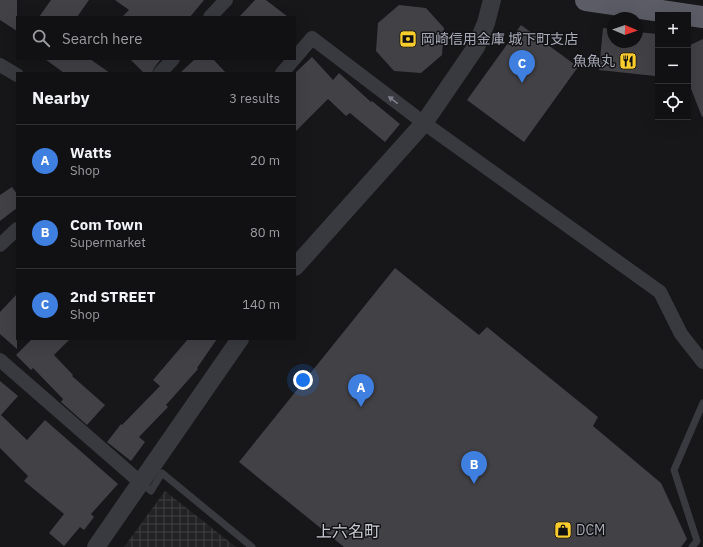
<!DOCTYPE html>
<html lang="en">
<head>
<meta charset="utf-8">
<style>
  :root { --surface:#111113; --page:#1e1f21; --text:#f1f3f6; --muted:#9c9da0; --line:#303133; --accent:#facd2e }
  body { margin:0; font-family:"IBM Plex Sans","Noto Sans JP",sans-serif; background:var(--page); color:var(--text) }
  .controls { position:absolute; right:12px; top:12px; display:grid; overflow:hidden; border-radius:0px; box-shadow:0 4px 16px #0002 }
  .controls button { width:36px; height:36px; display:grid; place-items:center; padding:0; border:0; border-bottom:1px solid var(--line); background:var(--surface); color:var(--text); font:20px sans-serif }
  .compass { position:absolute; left:607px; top:12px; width:36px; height:36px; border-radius:50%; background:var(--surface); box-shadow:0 4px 16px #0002; rotate:92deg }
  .you { position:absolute; left:303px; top:380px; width:14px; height:14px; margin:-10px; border:3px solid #fff; border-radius:50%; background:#1a73e8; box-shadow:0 0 0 6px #1a73e833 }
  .badge { display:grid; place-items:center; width:26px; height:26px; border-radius:50%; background:var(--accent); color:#fff; font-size:13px; font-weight:700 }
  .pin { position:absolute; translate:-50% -33px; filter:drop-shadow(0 1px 2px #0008) }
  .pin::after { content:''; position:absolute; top:21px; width:14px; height:12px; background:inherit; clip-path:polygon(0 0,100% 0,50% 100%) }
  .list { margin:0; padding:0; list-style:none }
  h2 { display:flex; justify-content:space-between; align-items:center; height:52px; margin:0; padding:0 16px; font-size:17px }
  h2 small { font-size:13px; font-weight:400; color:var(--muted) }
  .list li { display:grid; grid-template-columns:26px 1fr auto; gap:12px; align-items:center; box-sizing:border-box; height:72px; padding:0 16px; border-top:1px solid var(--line) }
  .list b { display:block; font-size:15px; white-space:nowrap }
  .list p { margin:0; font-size:13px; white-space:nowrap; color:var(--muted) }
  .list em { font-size:13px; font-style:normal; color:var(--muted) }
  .icon { flex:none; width:22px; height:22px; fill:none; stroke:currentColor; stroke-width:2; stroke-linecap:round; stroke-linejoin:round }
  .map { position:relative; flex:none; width:703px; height:547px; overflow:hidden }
  .search { position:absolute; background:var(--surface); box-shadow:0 4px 16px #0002; left:16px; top:16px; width:280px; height:44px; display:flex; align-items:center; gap:10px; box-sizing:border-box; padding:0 14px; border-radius:0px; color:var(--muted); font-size:15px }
  .panel { position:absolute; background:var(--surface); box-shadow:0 4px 16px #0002; left:16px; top:72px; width:280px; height:268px; border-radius:0px }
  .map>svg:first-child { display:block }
  .industrial { fill:url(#industrial-grid) }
  .building { fill:#414146 }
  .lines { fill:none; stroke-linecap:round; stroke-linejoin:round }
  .service { stroke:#393a40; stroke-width:7 }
  .minor { stroke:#393a40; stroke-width:14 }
  .tertiary { stroke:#393a40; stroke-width:18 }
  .trunk { stroke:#5b5c66; stroke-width:22 }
  .oneway { fill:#7c7e89 }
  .labels { text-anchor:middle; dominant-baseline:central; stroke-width:3; stroke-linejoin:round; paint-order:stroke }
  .poi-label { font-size:14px; fill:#a8abb9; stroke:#121214; text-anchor:start }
  .quarter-label { font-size:16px; fill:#c9cbd5; stroke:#121214 }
</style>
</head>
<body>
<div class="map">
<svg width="703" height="547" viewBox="0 0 703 547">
  <defs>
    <pattern id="industrial-grid" width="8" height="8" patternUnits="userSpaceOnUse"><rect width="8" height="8" fill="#232326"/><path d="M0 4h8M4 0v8" fill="none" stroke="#404043"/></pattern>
  </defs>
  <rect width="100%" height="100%" fill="#171719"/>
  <path class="industrial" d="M165,491L236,547H124Z"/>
  <g class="building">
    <path d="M0,0H17V31L0,20Z"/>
    <path d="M51,0H89L77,17H39Z"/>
    <path d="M115,0H204L190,17H122L129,10Z"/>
    <path d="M255,0H266L288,17H239Z"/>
    <path d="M399,5L426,8L444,28L442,55L421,73L394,71L376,51L378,23Z"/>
    <path d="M521,25L578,67L524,142L467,100Z"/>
    <path d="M603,28L613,29V42H637V32L658,34V51L655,76L599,70Z"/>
    <path d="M703,39V116L702,117L688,81V46Z"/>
    <path d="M312,57L333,80L339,73L371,102L372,101L400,124L385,142L350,113L346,116L328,99L295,132V73Z"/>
    <path d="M45,59H90L110,73H64Z"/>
    <path d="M130,59H161L154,68L152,73H144Z"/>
    <path d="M195,59H213L226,73H180Z"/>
    <path d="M12,187L17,194V208L0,221V195Z"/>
    <path d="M395,268L479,335L487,327L598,417L593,426L661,483L687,539L681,547H344L239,462Z"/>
    <path d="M17,294V349L0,334V312Z"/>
    <path d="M32,339H70L54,355L73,375L72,376L105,405L87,425L61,402L63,399L33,368L31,370L16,355Z"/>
    <path d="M188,339H217L197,368L198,369L166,405L168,407L139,437L145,442L131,461L107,442L121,424L122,425L160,386L153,380Z"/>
    <path d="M0,381L18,396L1,415L27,440L45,420L118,484L91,514L94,517L84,530L80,527L64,546L49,533L64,514L24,481L28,476L0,448Z"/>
  </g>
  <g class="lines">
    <g class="service">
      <path d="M141,483L151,491L162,473L252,547"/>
      <path d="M692,547L697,541L674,470L703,403"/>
    </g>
    <g class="minor">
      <path d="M210,17L226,0"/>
      <path d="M295,58L312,38L424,123L660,292L681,334L703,362"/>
      <path d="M0,65L17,75"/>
      <path d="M160,73L173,59"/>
      <path d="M282,73L294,59"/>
      <path d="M0,245L17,229"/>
      <path d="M0,360L140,482"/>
    </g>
    <g class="tertiary">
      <path d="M295,267L424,123L476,47L486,23L492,0"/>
      <path d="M96,547L240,339"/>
    </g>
    <path class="trunk" d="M586,0L703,17"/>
  </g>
  <defs><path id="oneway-solid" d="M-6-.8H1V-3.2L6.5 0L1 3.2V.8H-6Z"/></defs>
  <use class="oneway" href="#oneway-solid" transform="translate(393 100) rotate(-143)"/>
  <defs>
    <symbol id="bank-square" viewBox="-11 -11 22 22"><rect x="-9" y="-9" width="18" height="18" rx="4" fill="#facd2e" stroke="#121214"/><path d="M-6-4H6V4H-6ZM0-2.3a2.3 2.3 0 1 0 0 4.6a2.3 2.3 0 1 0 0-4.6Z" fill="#111"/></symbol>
    <symbol id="restaurant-square" viewBox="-11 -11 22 22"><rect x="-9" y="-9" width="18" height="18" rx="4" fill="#facd2e" stroke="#121214"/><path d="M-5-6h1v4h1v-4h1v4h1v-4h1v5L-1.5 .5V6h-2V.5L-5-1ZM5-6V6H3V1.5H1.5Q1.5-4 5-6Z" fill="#111"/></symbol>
    <symbol id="shop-square" viewBox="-11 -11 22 22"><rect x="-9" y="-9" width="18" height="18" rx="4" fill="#facd2e" stroke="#121214"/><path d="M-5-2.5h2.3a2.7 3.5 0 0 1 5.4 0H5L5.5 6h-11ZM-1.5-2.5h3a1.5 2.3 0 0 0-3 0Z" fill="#111"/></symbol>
  </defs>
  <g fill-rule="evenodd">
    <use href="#bank-square" x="398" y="29" width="20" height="20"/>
    <use href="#restaurant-square" x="618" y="51" width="20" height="20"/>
    <use href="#shop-square" x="553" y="520" width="20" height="20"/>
  </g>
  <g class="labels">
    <g class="poi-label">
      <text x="421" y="39">岡崎信用金庫 城下町支店</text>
      <text x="615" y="61" text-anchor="end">魚魚丸</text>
      <text x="576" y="530">DCM</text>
    </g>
    <g class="quarter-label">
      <text x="348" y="531">上六名町</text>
    </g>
  </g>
</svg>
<div class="controls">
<button>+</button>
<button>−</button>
<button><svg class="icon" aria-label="locate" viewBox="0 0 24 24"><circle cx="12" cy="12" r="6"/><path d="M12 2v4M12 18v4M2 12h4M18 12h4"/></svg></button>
</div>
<svg class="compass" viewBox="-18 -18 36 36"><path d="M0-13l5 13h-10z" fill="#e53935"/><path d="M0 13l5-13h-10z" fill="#9c9da0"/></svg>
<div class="you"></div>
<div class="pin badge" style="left:361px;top:407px;background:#3f7fe0">A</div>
<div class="pin badge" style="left:474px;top:484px;background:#3f7fe0">B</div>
<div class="pin badge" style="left:522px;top:83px;background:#3f7fe0">C</div>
<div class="search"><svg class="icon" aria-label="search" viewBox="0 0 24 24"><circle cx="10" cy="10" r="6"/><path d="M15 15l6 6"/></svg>Search here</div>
<section class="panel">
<h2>Nearby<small>3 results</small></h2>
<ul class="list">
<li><span class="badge" style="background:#3f7fe0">A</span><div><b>Watts</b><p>Shop</p></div><em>20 m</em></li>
<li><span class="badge" style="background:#3f7fe0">B</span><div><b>Com Town</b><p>Supermarket</p></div><em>80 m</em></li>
<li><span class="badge" style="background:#3f7fe0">C</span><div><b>2nd STREET</b><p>Shop</p></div><em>140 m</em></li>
</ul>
</section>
</div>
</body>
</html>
